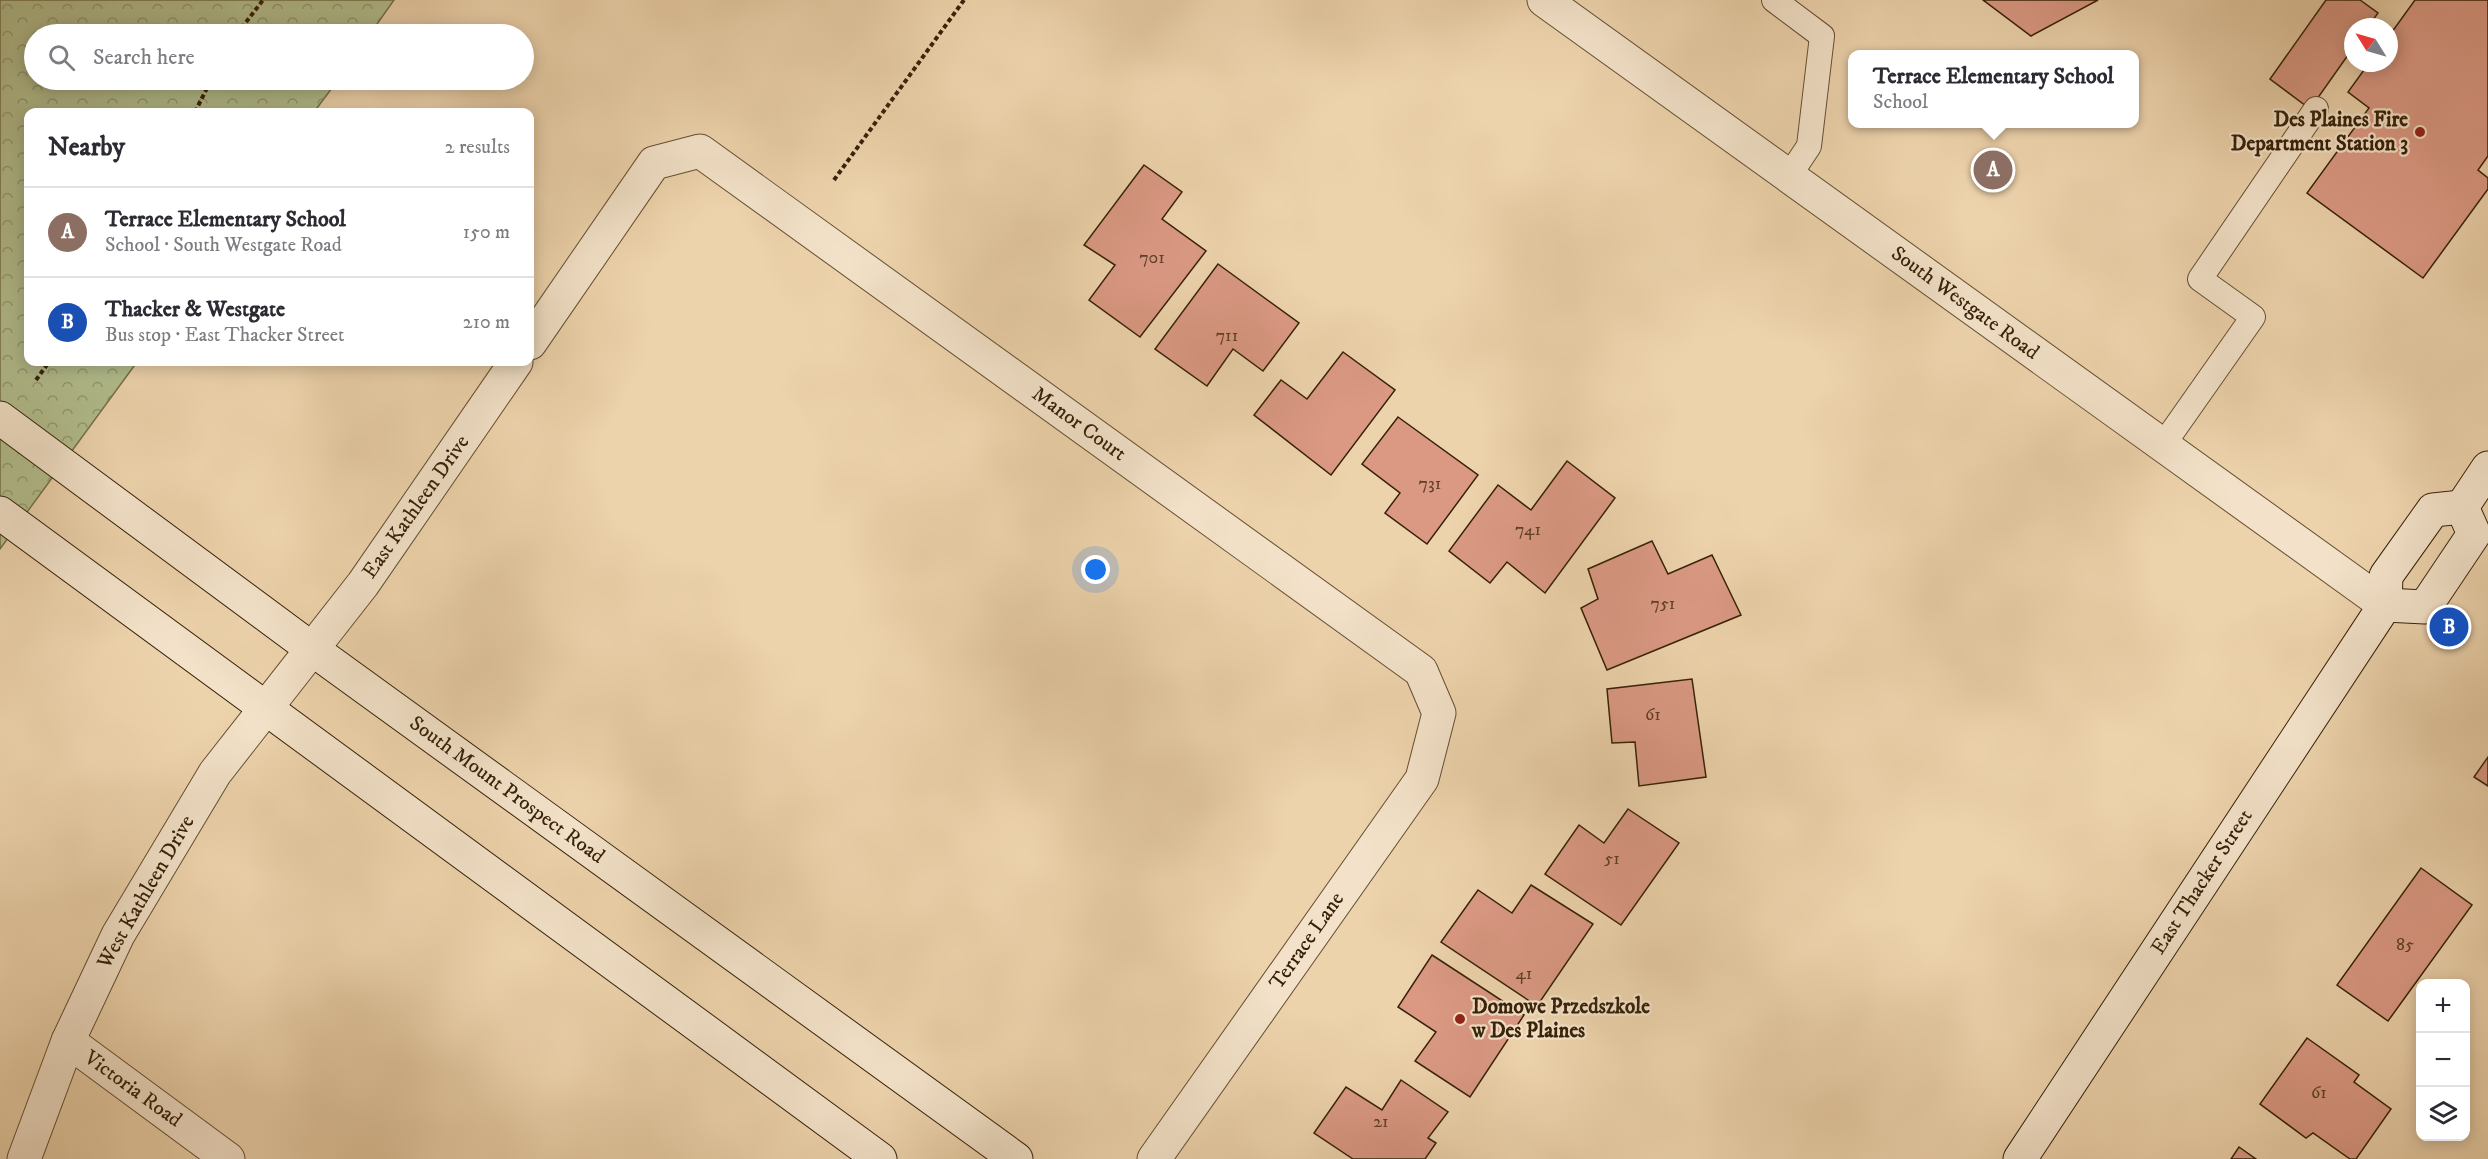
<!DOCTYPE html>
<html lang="en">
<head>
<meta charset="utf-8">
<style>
  :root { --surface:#fff; --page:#f2f2f3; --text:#2b2b33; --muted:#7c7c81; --line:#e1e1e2; --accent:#7c3aed }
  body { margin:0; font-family:"IM FELL DW Pica",serif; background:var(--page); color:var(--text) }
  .controls { position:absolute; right:18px; bottom:18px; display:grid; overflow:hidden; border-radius:12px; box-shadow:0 3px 15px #0003 }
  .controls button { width:54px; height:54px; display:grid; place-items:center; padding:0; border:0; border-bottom:2px solid var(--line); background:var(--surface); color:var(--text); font:30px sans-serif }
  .compass { position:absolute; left:2344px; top:18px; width:54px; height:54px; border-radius:50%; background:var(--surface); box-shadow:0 3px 15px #0003; rotate:307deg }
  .you { position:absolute; left:1096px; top:570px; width:21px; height:21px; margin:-15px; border:4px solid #fff; border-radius:50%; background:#1a73e8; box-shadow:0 0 0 9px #1a73e833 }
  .badge { display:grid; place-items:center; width:39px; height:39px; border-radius:50%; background:var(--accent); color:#fff; font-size:20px; font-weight:700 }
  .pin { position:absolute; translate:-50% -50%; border:3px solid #fff; box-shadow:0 2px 6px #0006 }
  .popup { position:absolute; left:1848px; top:50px; width:291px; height:78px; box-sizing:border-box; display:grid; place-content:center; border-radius:12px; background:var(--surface); filter:drop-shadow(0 2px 4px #0005); font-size:20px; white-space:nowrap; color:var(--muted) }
  .popup b { font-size:22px; color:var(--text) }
  .popup::after { content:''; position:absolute; left:50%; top:100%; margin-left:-12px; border:12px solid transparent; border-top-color:var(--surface) }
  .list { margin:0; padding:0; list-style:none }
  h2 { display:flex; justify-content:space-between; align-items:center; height:78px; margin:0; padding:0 24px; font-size:26px }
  h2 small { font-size:20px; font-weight:400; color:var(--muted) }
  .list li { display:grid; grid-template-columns:39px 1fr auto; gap:18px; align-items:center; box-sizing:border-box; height:90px; padding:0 24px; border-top:2px solid var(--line) }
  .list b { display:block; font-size:22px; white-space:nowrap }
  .list p { margin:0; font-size:20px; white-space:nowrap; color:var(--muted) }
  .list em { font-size:20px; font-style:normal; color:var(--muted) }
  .icon { flex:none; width:33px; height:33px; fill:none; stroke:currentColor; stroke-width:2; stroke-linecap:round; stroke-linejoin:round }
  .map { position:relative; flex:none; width:2488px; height:1159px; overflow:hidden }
  .search { position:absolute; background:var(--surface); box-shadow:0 3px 15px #0003; left:24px; top:24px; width:510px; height:66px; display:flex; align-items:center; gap:15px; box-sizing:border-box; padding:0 21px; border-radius:33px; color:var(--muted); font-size:22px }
  .panel { position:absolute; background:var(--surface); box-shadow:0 3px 15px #0003; left:24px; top:108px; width:510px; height:258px; border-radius:12px }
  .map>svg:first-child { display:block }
  .park { fill:url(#park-crowns); stroke:#74704b; stroke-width:1.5 }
  .building { fill:#db9984; stroke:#362108; stroke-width:1.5 }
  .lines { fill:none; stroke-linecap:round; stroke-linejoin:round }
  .lane-casing { stroke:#644e31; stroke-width:26 }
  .street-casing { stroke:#644e31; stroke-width:35 }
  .secondary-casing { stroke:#362108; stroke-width:35 }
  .path { stroke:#362108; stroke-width:4; stroke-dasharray:4.5 3; stroke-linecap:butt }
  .lane { stroke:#f3e2c9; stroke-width:24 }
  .street { stroke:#f3e2c9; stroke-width:33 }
  .secondary { stroke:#f3e2c9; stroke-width:33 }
  .poi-dot { fill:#8f2418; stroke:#f3e2c9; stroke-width:2 }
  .labels { text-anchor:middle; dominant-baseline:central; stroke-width:4.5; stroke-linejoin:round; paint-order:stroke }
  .number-label { font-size:18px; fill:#5f3f27 }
  .poi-label { font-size:21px; font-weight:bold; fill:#362108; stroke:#f3e2c9; text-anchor:end }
  .street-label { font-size:21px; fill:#362108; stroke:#f3e2c9 }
</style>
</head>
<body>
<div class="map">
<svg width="2488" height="1159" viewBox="0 0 2488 1159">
  <defs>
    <pattern id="park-crowns" width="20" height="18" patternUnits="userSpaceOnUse" patternTransform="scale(1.5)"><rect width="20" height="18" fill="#b2be8e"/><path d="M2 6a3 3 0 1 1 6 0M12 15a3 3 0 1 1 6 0" fill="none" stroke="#929a72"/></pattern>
  </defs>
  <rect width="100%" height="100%" fill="#edd3ac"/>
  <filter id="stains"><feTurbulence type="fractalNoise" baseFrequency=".00333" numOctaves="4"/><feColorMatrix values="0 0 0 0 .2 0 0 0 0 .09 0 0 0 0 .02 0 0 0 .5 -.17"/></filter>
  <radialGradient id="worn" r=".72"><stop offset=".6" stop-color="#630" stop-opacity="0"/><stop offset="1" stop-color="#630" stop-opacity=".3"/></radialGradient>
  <path class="park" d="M0,0H394L370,34H34V80H338L314,112H28V362H137L0,549Z"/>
  <g class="building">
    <path d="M1983,0H2098L2031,36Z"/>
    <path d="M2326,0H2360L2378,13L2368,27H2353V48L2310,109L2270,79Z"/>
    <path d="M2415,0H2488V156L2478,170L2488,178V189L2423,278L2307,193L2369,108L2348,92L2369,63H2389V36Z"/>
    <path d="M1144,165L1182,192L1162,219L1206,251L1140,337L1089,300L1115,265L1084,245Z"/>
    <path d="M1218,264L1299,323L1263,371L1233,349L1207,386L1155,349Z"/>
    <path d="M1343,352L1395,390L1331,475L1254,415L1281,380L1307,399Z"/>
    <path d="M1398,417L1478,475L1427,544L1385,513L1400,493L1362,464Z"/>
    <path d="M1567,461L1615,498L1545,593L1507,562L1490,583L1449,551L1498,485L1531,510Z"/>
    <path d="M1652,541L1668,574L1712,555L1741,615L1607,670L1581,608L1598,599L1588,569Z"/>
    <path d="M1692,679L1706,777L1639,786L1635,742L1612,743L1607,689Z"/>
    <path d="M2488,757V786L2474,777Z"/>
    <path d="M1628,809L1679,843L1621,925L1545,874L1579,825L1604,843Z"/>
    <path d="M2421,868L2472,905L2388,1021L2337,985Z"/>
    <path d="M1531,885L1593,924L1537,1006L1441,942L1478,890L1512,913Z"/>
    <path d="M1432,955L1524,1015L1470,1097L1415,1061L1436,1032L1398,1007Z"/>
    <path d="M2307,1038L2359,1075L2354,1082L2391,1109L2356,1159H2350L2313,1133L2306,1138L2260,1104Z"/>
    <path d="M1401,1080L1448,1112L1428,1138L1436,1143L1425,1159H1353L1314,1133L1346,1087L1382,1110Z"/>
    <path d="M2239,1147L2256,1159H2231Z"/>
  </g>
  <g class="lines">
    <defs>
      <g id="lane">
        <path d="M1774,0L1822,36L1809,146L1789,176"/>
        <path d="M2163,445L2253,317L2200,279L2316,109"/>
      </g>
      <g id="street">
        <path d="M1544,0L2385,605"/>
        <path d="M530,343L654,163L700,151L1421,671L1439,713L1422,779L1154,1159"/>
        <path d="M68,1041L228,1159"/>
        <path d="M24,1159L68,1041L118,935L215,773L363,584L516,362"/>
      </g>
      <g id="secondary">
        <path d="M0,418L312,649L1016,1159"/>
        <path d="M2462,507L2488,468"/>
        <path d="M0,513L880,1159"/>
        <path d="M2385,605L2425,607L2474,534L2462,507"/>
        <path d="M2020,1159L2385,605L2386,576L2433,510L2462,507"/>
      </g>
    </defs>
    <use href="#lane" class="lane-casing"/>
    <use href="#street" class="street-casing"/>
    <use href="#secondary" class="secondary-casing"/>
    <g class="path">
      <path d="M237,34L263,0"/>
      <path d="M195,112L211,80"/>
      <path d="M834,180L964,0"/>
      <path d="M36,380L49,362"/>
    </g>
    <use href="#lane" class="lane"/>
    <use href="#street" class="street"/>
    <use href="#secondary" class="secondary"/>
  </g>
  <g class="poi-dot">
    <circle cx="2420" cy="132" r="6"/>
    <circle cx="1460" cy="1019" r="6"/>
  </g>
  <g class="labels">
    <g class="number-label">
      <text x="1152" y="258">701</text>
      <text x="1227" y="336">711</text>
      <text x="1430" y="484">731</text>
      <text x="1528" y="530">741</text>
      <text x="1663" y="604">751</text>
      <text x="1653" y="715">61</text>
      <text x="1612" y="859">51</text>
      <text x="2405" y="945">85</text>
      <text x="1524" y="974">41</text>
      <text x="2319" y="1093">61</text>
      <text x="1381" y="1122">21</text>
    </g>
    <g class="poi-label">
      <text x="2408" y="120">Des Plaines Fire<tspan x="2408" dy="24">Department Station 3</tspan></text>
      <text x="1472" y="1007" text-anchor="start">Domowe Przedszkole<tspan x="1472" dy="24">w Des Plaines</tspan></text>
    </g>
    <g class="street-label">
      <text transform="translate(1965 303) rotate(36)">South Westgate Road</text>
      <text transform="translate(1079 424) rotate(36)">Manor Court</text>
      <text transform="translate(416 507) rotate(-55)">East Kathleen Drive</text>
      <text transform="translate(507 790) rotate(36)">South Mount Prospect Road</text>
      <text transform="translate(2202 882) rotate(-57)">East Thacker Street</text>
      <text transform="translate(146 892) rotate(-60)">West Kathleen Drive</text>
      <text transform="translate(1307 941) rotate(-55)">Terrace Lane</text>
      <text transform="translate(133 1089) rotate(36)">Victoria Road</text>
    </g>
  </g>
  <rect width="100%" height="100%" filter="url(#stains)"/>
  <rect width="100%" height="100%" fill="url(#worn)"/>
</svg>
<div class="controls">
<button>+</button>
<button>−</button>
<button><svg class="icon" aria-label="layers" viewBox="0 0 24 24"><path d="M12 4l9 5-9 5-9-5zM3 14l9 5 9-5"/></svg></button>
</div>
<svg class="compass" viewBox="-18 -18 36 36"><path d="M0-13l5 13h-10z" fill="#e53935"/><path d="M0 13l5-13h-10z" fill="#7c7c81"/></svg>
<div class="you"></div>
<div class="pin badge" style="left:1993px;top:170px;background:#8d6e63">A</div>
<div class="popup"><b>Terrace Elementary School</b>School</div>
<div class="pin badge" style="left:2449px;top:627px;background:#1a4fb4">B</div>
<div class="search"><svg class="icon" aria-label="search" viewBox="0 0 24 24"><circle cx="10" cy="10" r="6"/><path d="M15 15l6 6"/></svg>Search here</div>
<section class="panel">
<h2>Nearby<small>2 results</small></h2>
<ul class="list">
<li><span class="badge" style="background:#8d6e63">A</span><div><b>Terrace Elementary School</b><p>School · South Westgate Road</p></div><em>150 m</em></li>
<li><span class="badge" style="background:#1a4fb4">B</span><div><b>Thacker &amp; Westgate</b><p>Bus stop · East Thacker Street</p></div><em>210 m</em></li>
</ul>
</section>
</div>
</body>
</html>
